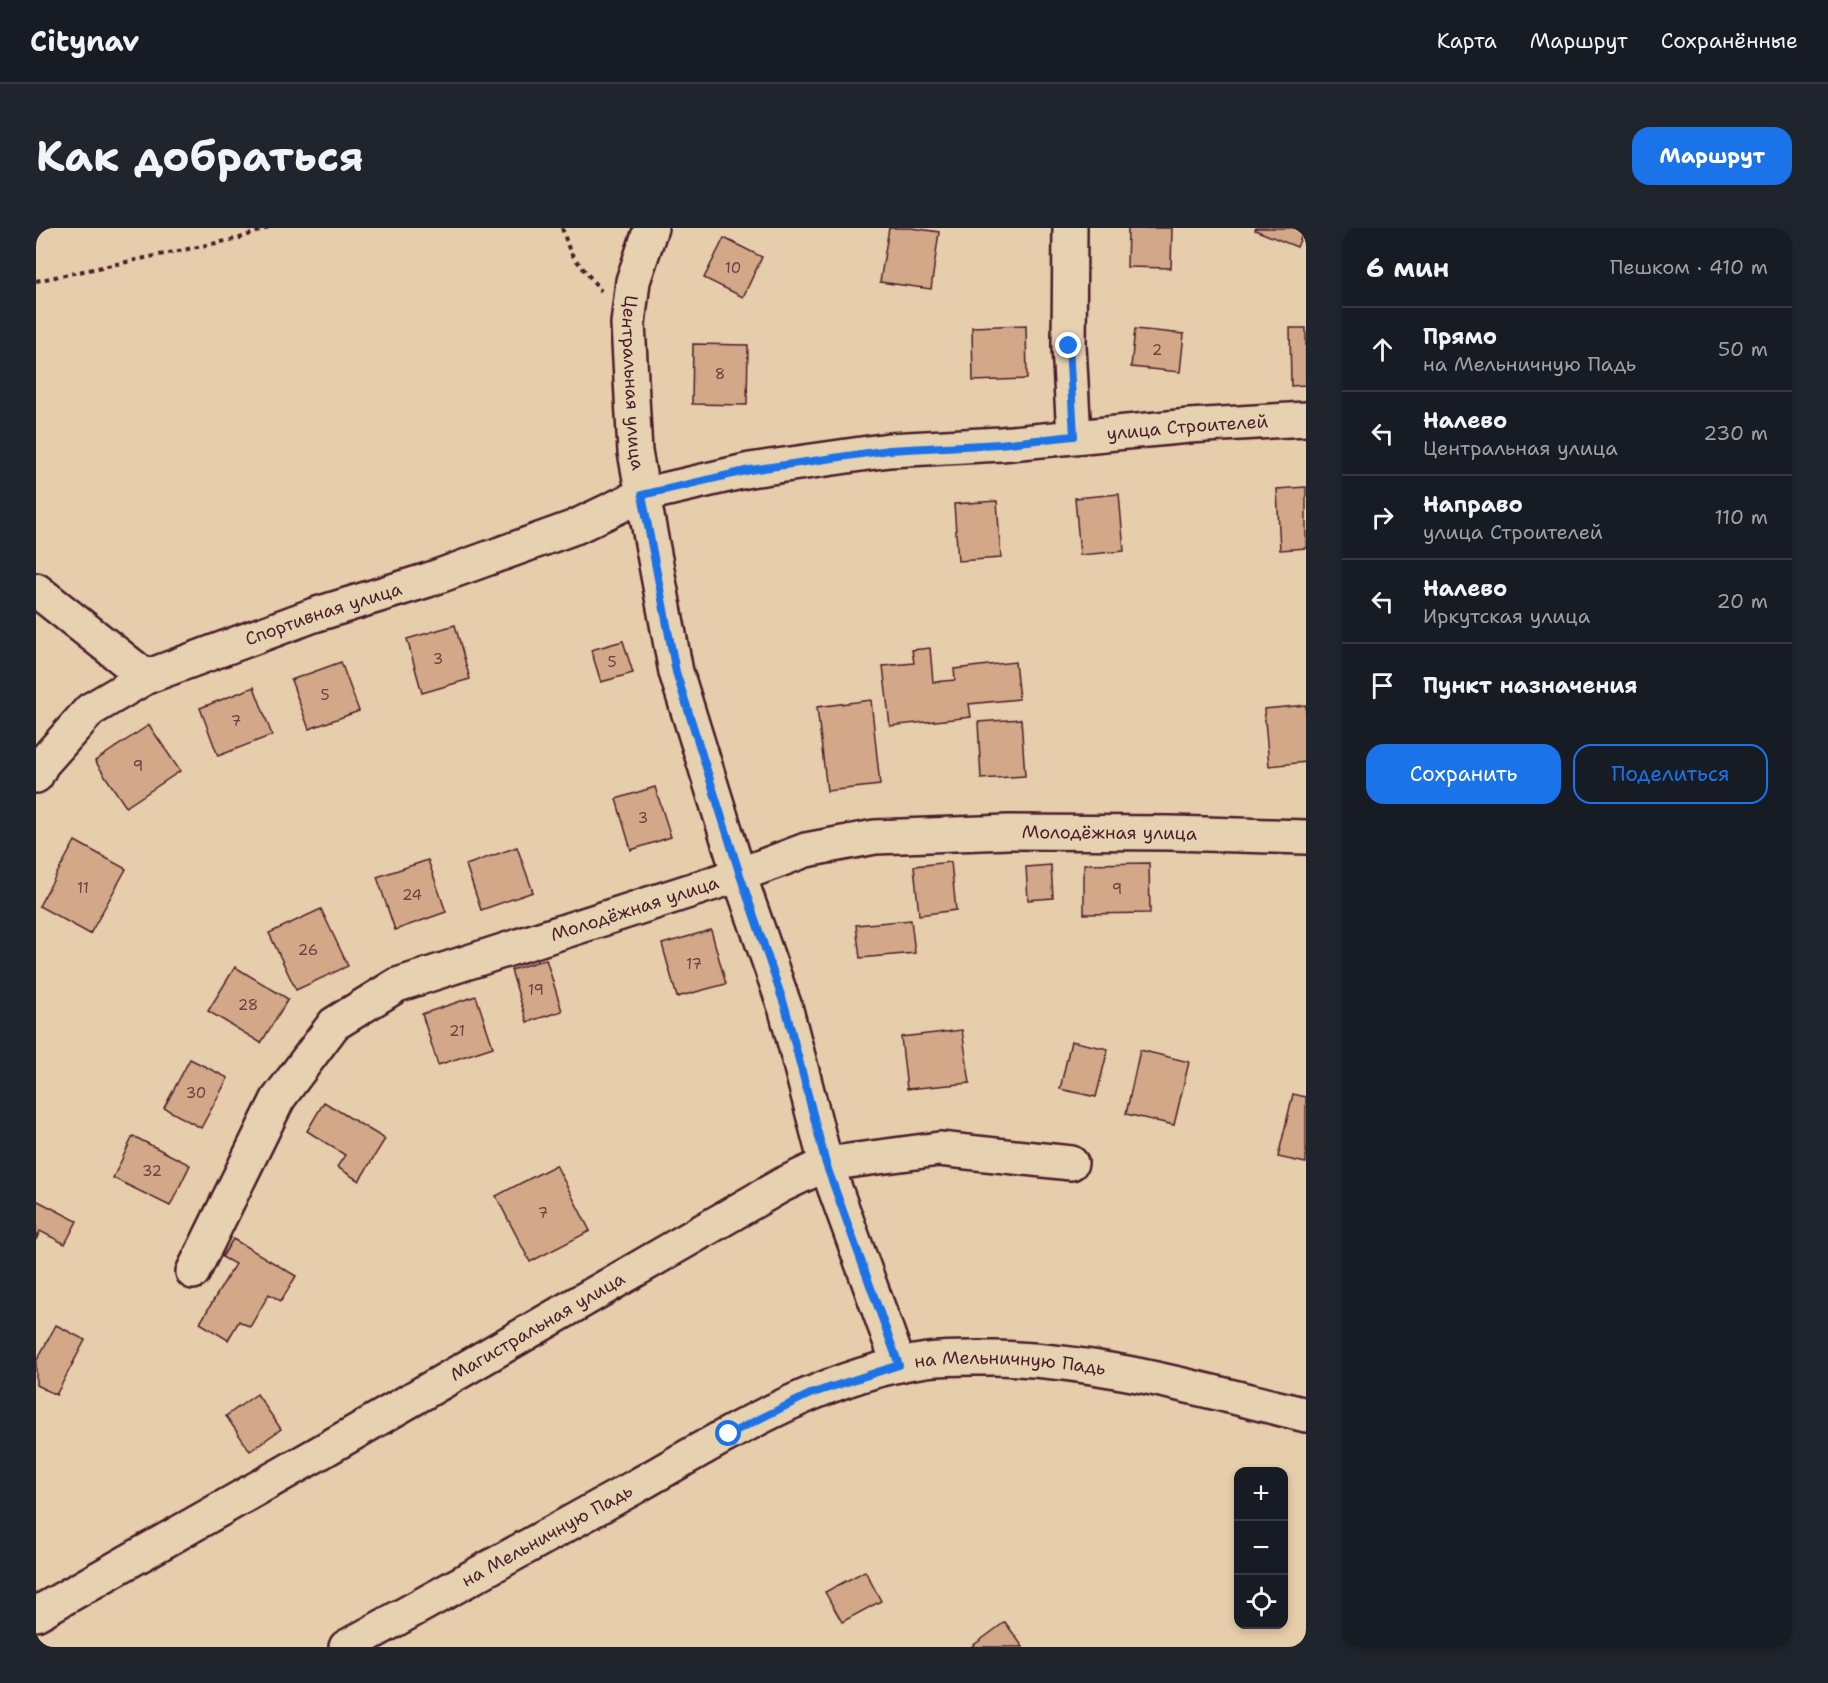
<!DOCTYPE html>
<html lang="ru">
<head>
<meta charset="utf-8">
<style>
  :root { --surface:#171b24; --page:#20242c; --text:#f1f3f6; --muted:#9ea1a6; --line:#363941; --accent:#1a73e8 }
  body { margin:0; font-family:"Shantell Sans",sans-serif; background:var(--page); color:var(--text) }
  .controls { position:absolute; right:18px; bottom:18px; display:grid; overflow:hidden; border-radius:12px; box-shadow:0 3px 9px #0003 }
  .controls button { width:54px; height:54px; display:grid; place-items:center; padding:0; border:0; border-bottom:2px solid var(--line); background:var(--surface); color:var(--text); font:30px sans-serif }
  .stop { position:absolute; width:18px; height:18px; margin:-14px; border:4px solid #1a73e8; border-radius:50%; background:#fff }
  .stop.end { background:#1a73e8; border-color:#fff; box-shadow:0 2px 6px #0008 }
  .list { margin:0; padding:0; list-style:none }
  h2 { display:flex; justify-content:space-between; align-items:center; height:78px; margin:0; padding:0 24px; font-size:26px }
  h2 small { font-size:20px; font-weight:400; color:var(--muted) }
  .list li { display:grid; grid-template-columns:39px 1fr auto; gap:18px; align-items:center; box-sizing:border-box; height:84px; padding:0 24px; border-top:2px solid var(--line) }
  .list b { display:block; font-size:22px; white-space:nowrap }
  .list p { margin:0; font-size:20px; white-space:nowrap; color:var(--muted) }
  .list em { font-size:20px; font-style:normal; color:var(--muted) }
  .actions { display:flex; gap:12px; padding:18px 24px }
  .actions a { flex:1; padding:14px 0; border:2px solid var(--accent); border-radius:18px; text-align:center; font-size:21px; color:var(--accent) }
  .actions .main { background:var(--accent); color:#fff }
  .icon { flex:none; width:33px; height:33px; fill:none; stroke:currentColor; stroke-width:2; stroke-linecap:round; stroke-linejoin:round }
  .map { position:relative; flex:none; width:1270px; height:1419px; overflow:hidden; border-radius:18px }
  header { display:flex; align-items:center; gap:36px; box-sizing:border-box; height:84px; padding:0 30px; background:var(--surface); border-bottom:2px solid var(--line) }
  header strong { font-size:28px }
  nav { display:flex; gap:33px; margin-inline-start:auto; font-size:21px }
  .intro { display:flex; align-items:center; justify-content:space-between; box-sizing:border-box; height:144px; padding:0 36px }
  h1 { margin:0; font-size:42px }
  .button { padding:15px 27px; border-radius:18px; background:var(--accent); color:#fff; font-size:21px; font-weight:700 }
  main { display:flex; gap:36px; padding:0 36px }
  aside { flex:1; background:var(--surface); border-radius:18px; box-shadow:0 3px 9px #0003 }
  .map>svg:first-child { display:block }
  .building { fill:#d2a888; stroke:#4a1f2b; stroke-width:1.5 }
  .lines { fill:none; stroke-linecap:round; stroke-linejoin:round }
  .minor-casing { stroke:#4a1f2b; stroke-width:38 }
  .path { stroke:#4a1f2b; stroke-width:4; stroke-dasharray:4.5 4.5; stroke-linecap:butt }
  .minor { stroke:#e6d1b0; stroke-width:33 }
  .route { stroke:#1a73e8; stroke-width:8 }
  .labels { text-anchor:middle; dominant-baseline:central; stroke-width:5; stroke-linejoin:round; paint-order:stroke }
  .number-label { font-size:15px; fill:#6c4142 }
  .street-label { font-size:18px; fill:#4a1f2b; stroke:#e6d1b0 }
</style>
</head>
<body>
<header>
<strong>Citynav</strong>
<nav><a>Карта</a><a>Маршрут</a><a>Сохранённые</a></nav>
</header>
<div class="intro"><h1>Как добраться</h1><a class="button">Маршрут</a></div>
<main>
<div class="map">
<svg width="1270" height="1419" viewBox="0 0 1270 1419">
  <rect width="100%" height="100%" fill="#e6cdab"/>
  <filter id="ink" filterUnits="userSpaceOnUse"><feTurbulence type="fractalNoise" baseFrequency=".0167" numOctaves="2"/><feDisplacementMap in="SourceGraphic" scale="12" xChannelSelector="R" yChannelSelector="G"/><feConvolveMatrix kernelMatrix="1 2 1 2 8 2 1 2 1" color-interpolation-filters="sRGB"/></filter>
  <g filter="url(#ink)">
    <g class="building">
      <path d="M853,0H875L903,4L895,61L844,54Z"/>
      <path d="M1092,0H1136L1135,40L1091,39Z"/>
      <path d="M1220,0H1269L1261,19L1219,2Z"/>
      <path d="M688,10L726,29L707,69L668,50Z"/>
      <path d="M990,97L991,151L937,153L936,99Z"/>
      <path d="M1254,100H1270V157L1255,158Z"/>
      <path d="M1099,101L1148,106L1144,144L1095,139Z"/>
      <path d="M657,116L712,117L711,177L656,176Z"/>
      <path d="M1270,259V320L1244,322L1241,261Z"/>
      <path d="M1083,266L1088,323L1044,327L1039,270Z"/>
      <path d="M961,273L965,330L922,333L918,276Z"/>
      <path d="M419,397L434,451L386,465L371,411Z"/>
      <path d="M587,413L597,445L565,454L555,422Z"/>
      <path d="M894,420L897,454L919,452L918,441L979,434L983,471L933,476L935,489L854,498L847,438L878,435L876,422Z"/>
      <path d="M305,434L323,483L273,501L255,452Z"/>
      <path d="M218,459L236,507L182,528L164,480Z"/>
      <path d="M835,472L844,557L791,563L781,479Z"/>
      <path d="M1270,477V534L1233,538L1228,481Z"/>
      <path d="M985,491L989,548L945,551L942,494Z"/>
      <path d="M113,497L144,543L90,579L59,533Z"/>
      <path d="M619,559L635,609L595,622L580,571Z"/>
      <path d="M39,613L90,641L54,706L3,678Z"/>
      <path d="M481,619L497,664L445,682L430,637Z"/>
      <path d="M392,632L410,684L359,702L341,649Z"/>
      <path d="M915,634L920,682L883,687L878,638Z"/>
      <path d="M1113,635L1114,685L1048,686V636Z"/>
      <path d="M1015,637L1017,670L992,672L990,639Z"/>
      <path d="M285,681L312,738L260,762L233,705Z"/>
      <path d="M875,692L879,725L824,730L820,697Z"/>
      <path d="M675,702L690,756L641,769L626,716Z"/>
      <path d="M510,731L526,783L491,794L475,742Z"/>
      <path d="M199,739L252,771L225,815L172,783Z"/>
      <path d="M440,768L457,819L402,837L386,786Z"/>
      <path d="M926,802L934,855L871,861L865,809Z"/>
      <path d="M1035,813L1072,821L1060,869L1024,861Z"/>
      <path d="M1104,822L1153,834L1138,897L1090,886Z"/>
      <path d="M154,831L192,850L165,900L128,880Z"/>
      <path d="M1257,866L1270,869V935L1242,929Z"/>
      <path d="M288,874L349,911L323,953L301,939L309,927L271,903Z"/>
      <path d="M97,908L154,937L134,978L77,950Z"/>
      <path d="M520,937L554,1003L494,1034L460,968Z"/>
      <path d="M0,972L41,993L29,1016L4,1003L0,1012Z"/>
      <path d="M197,1011L260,1048L245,1073L233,1066L214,1099L203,1093L192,1112L164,1095L199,1036L186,1029Z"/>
      <path d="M20,1097L49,1112L20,1167L0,1157V1134Z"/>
      <path d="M221,1166L245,1201L214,1223L190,1188Z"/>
      <path d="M829,1343L845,1373L806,1394L789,1364Z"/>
      <path d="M969,1394L987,1419H935Z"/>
    </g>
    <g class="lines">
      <defs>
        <g id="minor">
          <path id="s1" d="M615,0L597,53L592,96L599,224L640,444L703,647L750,782L790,936L863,1137"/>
          <path d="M1034,0L1033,118L1038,208"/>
          <path d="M0,362L110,449"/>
          <path id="s2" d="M0,548L6,536L54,482L110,449L278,387L392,352L539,299L606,267L714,242L853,222L965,216L1153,198L1270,191"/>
          <path id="s3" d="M157,1044L242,871L298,796L361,757L703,647L770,622L839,609L972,604L1135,605L1270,609"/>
          <path id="s4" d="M0,1386L278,1228L746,957L790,936L903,921L1035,935"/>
          <path id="s5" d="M310,1419C405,1366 501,1313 597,1260C687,1209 787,1146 891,1132C913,1129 936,1130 959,1130C1065,1132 1167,1162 1270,1187"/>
        </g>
      </defs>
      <use href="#minor" class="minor-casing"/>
      <g class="path">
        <path d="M526,0L534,24L565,63"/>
        <path d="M0,53L204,10L232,0"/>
      </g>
      <use href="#minor" class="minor"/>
    </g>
  </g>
  <g class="lines" filter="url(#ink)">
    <path class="route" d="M693,1206L774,1166L863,1137L790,936L750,782L704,647L640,444L606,267L714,242L853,222L964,216L1038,208L1033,118"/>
  </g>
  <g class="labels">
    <g class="number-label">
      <text x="697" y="40">10</text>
      <text x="1121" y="122">2</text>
      <text x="684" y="146">8</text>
      <text x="402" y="431">3</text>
      <text x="576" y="434">5</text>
      <text x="289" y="467">5</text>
      <text x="200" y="493">7</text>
      <text x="102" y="538">9</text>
      <text x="607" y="590">3</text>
      <text x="47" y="660">11</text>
      <text x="1081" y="661">9</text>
      <text x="376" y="667">24</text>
      <text x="272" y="722">26</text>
      <text x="658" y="736">17</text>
      <text x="500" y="762">19</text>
      <text x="212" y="777">28</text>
      <text x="421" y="803">21</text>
      <text x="160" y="865">30</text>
      <text x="116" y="943">32</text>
      <text x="507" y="985">7</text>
    </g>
    <g class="street-label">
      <text stroke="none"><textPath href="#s1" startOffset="158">Центральная улица</textPath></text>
      <text stroke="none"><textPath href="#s2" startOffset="1230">улица Строителей</textPath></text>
      <text stroke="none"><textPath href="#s2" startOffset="339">Спортивная улица</textPath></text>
      <text stroke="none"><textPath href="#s3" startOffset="1096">Молодёжная улица</textPath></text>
      <text stroke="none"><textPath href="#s3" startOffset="610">Молодёжная улица</textPath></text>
      <text stroke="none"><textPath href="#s4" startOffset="578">Магистральная улица</textPath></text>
      <text stroke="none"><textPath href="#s5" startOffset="734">на Мельничную Падь</textPath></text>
      <text stroke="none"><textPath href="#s5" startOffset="230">на Мельничную Падь</textPath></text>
    </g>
  </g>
</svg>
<div class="controls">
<button>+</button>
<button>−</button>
<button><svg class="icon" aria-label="locate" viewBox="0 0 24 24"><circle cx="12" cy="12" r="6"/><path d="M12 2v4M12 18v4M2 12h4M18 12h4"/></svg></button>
</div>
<div class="stop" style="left:693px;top:1206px"></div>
<div class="stop end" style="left:1033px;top:118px"></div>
</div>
<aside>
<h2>6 мин<small>Пешком · 410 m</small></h2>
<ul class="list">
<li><svg class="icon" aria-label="ahead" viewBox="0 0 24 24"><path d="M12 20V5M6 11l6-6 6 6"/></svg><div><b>Прямо</b><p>на Мельничную Падь</p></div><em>50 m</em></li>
<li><svg class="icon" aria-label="left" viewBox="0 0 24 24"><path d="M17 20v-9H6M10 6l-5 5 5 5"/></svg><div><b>Налево</b><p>Центральная улица</p></div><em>230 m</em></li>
<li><svg class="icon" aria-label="right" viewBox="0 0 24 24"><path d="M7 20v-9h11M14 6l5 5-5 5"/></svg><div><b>Направо</b><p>улица Строителей</p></div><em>110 m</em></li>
<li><svg class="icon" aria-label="left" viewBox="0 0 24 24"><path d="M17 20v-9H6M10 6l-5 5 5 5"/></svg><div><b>Налево</b><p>Иркутская улица</p></div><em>20 m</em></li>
<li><svg class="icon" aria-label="arrive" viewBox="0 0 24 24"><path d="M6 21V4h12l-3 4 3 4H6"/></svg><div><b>Пункт назначения</b></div></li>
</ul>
<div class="actions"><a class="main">Сохранить</a><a>Поделиться</a></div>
</aside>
</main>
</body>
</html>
